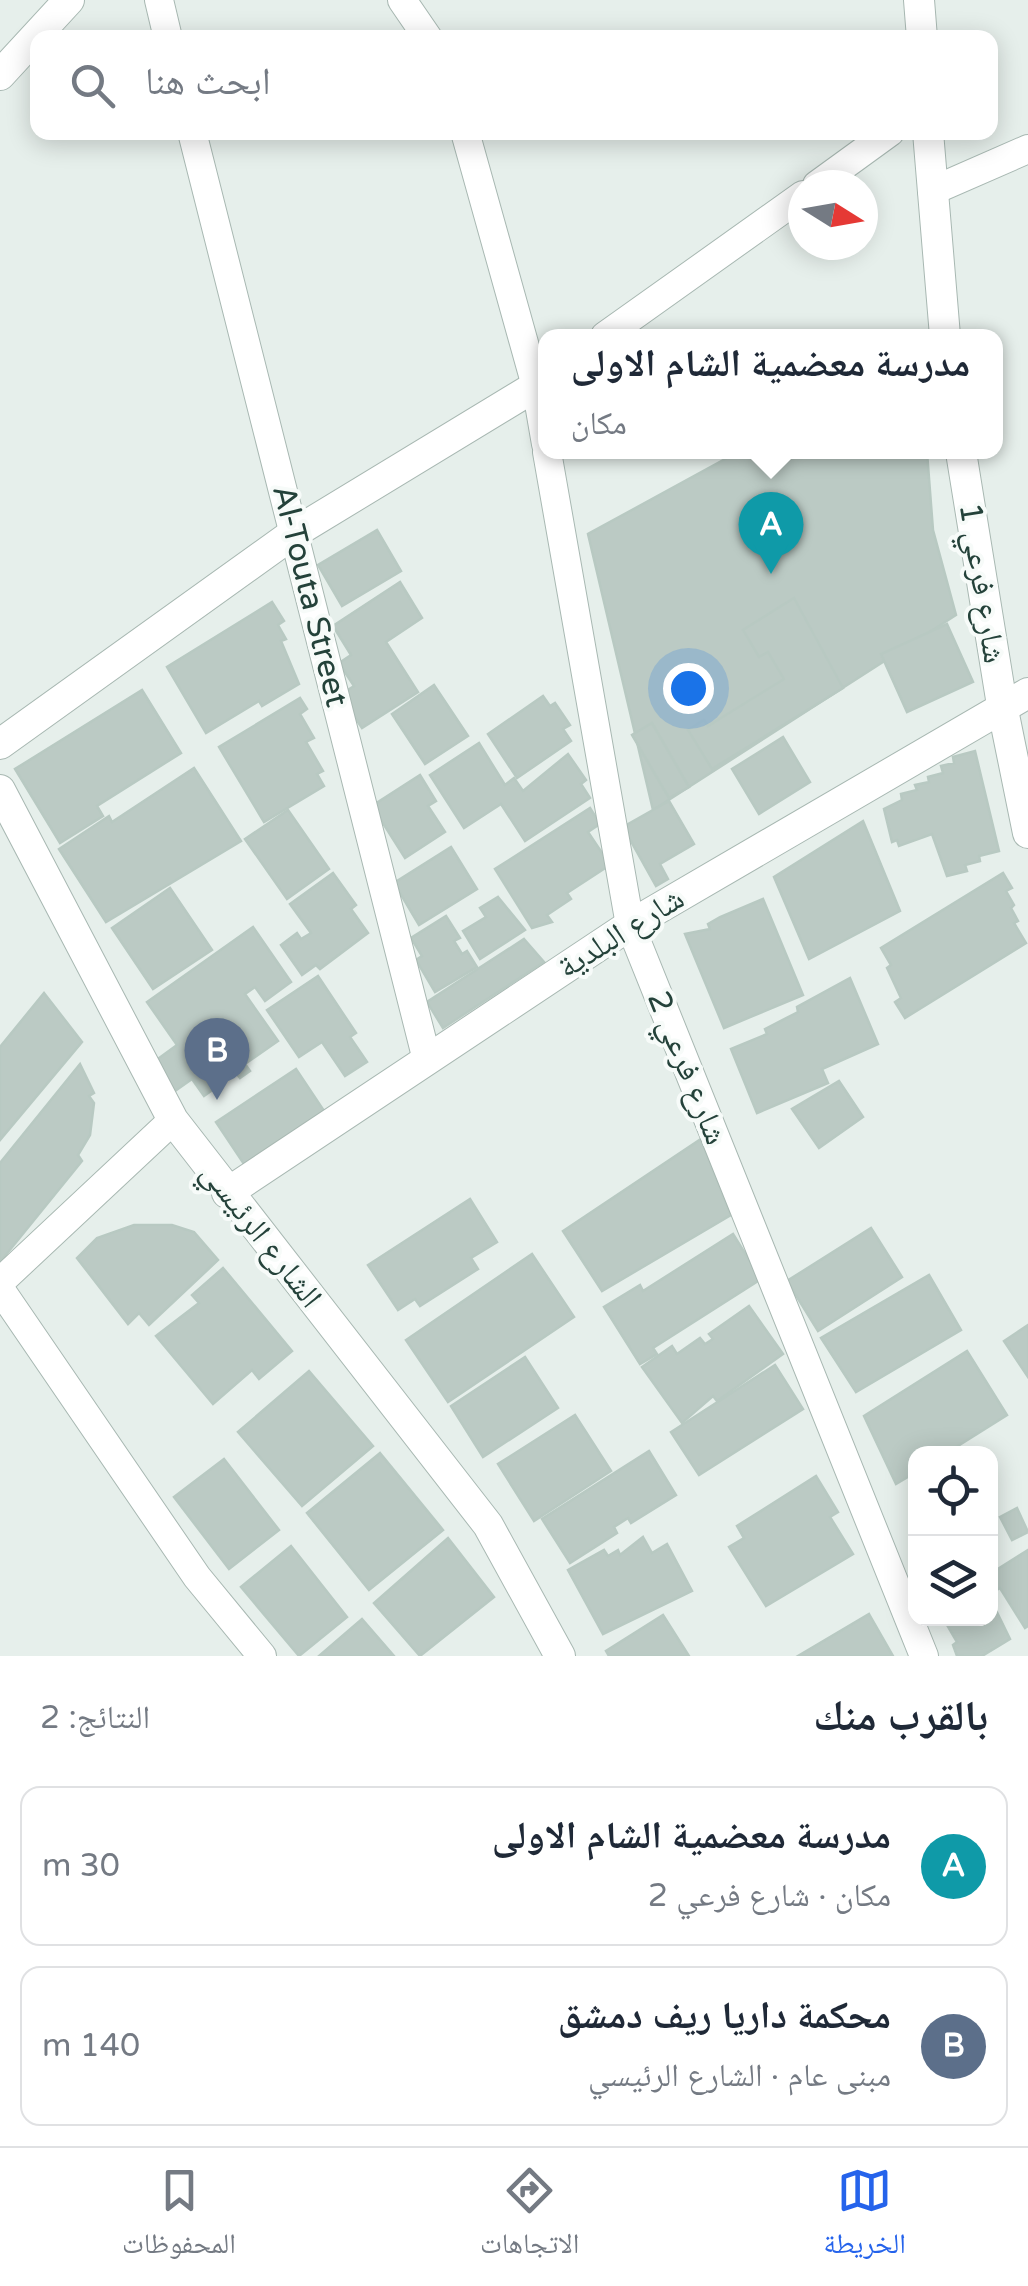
<!DOCTYPE html>
<html lang="ar">
<head>
<meta charset="utf-8">
<style>
  :root { --surface:#fff; --page:#f2f2f3; --text:#1f2937; --muted:#747a83; --line:#e0e1e3; --accent:#2563eb }
  body { margin:0; font-family:"Varela Round","Noto Naskh Arabic",sans-serif; background:var(--page); color:var(--text); direction:rtl }
  .controls { position:absolute; right:30px; bottom:30px; display:grid; overflow:hidden; border-radius:20px; box-shadow:0 5px 25px #0003 }
  .controls button { width:90px; height:90px; display:grid; place-items:center; padding:0; border:0; border-bottom:2px solid var(--line); background:var(--surface); color:var(--text); font:50px sans-serif }
  .compass { position:absolute; left:788px; top:170px; width:90px; height:90px; border-radius:50%; background:var(--surface); box-shadow:0 5px 25px #0003; rotate:101deg }
  .you { position:absolute; left:688px; top:688px; width:35px; height:35px; margin:-25px; border:8px solid #fff; border-radius:50%; background:#1a73e8; box-shadow:0 0 0 15px #1a73e833 }
  .badge { display:grid; place-items:center; width:65px; height:65px; border-radius:50%; background:var(--accent); color:#fff; font-size:32px; font-weight:700 }
  .pin { position:absolute; translate:-50% -82px; filter:drop-shadow(0 2px 5px #0008) }
  .pin::after { content:''; position:absolute; top:52px; width:35px; height:30px; background:inherit; clip-path:polygon(0 0,100% 0,50% 100%) }
  .popup { position:absolute; left:538px; top:329px; width:465px; height:130px; box-sizing:border-box; display:grid; place-content:center; border-radius:20px; background:var(--surface); filter:drop-shadow(0 2px 8px #0005); font-size:32px; white-space:nowrap; color:var(--muted) }
  .popup b { font-size:38px; color:var(--text) }
  .popup::after { content:''; position:absolute; left:50%; top:100%; margin-left:-20px; border:20px solid transparent; border-top-color:var(--surface) }
  .list { margin:0; padding:0; list-style:none }
  h2 { display:flex; justify-content:space-between; align-items:center; height:130px; margin:0; padding:0 40px; font-size:42px }
  h2 small { font-size:32px; font-weight:400; color:var(--muted) }
  .list li { display:grid; grid-template-columns:65px 1fr auto; gap:30px; align-items:center; box-sizing:border-box; height:160px; margin:0 20px 20px; padding:0 20px; border:2px solid var(--line); border-radius:20px }
  .list b { display:block; font-size:38px; white-space:nowrap }
  .list p { margin:0; font-size:32px; white-space:nowrap; color:var(--muted) }
  .list em { font-size:32px; font-style:normal; color:var(--muted) }
  .icon { flex:none; width:55px; height:55px; fill:none; stroke:currentColor; stroke-width:2; stroke-linecap:round; stroke-linejoin:round }
  .map { position:relative; flex:none; width:1028px; height:1656px; overflow:hidden; direction:ltr }
  .search { position:absolute; background:var(--surface); box-shadow:0 5px 25px #0003; left:30px; right:30px; top:30px; height:110px; display:flex; align-items:center; gap:25px; box-sizing:border-box; padding:0 35px; border-radius:20px; color:var(--muted); font-size:38px }
  .sheet { height:490px; background:var(--surface) }
  nav { display:flex; justify-content:space-around; align-items:center; box-sizing:border-box; height:140px; border-top:2px solid var(--line); background:var(--surface); font-size:28px; color:var(--muted) }
  nav a { display:grid; justify-items:center; gap:5px }
  nav .on { color:var(--accent) }
  .map>svg:first-child { display:block }
  .building { fill:#bbcac4; stroke:#b8c9c2; stroke-width:2.5 }
  .lines { fill:none; stroke-linecap:round; stroke-linejoin:round }
  .minor-casing { stroke:#a8b8b2; stroke-width:30 }
  .tertiary-casing { stroke:#a8b8b2; stroke-width:32 }
  .minor { stroke:#fff; stroke-width:28 }
  .tertiary { stroke:#fff; stroke-width:30 }
  .labels { text-anchor:middle; dominant-baseline:central; stroke-width:8; stroke-linejoin:round; paint-order:stroke }
  .street-label { font-size:32px; fill:#24423a; stroke:#f7fbf9 }
</style>
</head>
<body>
<div class="map">
<svg width="1028" height="1656" viewBox="0 0 1028 1656">
  <rect width="100%" height="100%" fill="#e6efeb"/>
  <g class="building">
    <path d="M738,452H927L933,530L956,615L653,810L588,534Z"/>
    <path d="M377,530L401,571L342,606L318,565Z"/>
    <path d="M400,582L422,618L386,642L418,692L362,728L340,695L354,686L339,663L351,655L333,626Z"/>
    <path d="M794,598L843,688L712,769L688,730L704,720L708,726L784,679L768,652L759,657L743,630Z"/>
    <path d="M272,602L284,621L278,625L286,639L281,641L299,684L262,706L259,701L206,733L167,667Z"/>
    <path d="M947,624L973,682L907,712L881,654Z"/>
    <path d="M434,685L468,736L425,764L392,714Z"/>
    <path d="M142,690L181,753L97,806L103,816L60,843L15,769Z"/>
    <path d="M543,696L550,706L555,703L570,725L563,729L571,741L517,778L488,734Z"/>
    <path d="M300,698L307,709L300,714L314,738L306,742L323,771L317,774L324,786L264,822L219,747Z"/>
    <path d="M652,723L689,787L669,798L632,735Z"/>
    <path d="M783,737L810,782L759,814L732,769Z"/>
    <path d="M479,743L505,785L514,778L523,791L568,754L586,780L581,784L590,798L525,841L501,804L464,828L430,775Z"/>
    <path d="M975,751L999,851L979,856L980,861L965,865L967,871L947,876L932,834L899,846L897,840L892,842L884,809L902,800L901,794L917,790L915,785L929,782L928,777L943,773L941,766L954,763L953,757Z"/>
    <path d="M194,768L241,841L106,922L59,849L109,816L112,822Z"/>
    <path d="M420,775L436,801L428,806L445,832L405,858L372,806Z"/>
    <path d="M669,801L694,844L660,864L668,879L656,886L623,827Z"/>
    <path d="M590,808L600,824L588,832L610,865L567,893L571,899L547,915L552,922L532,928L495,869Z"/>
    <path d="M288,810L329,869L287,899L245,839Z"/>
    <path d="M863,821L900,911L809,959L774,877Z"/>
    <path d="M451,847L477,889L419,925L394,883Z"/>
    <path d="M333,873L356,905L351,909L368,933L320,969L316,965L302,975L281,945L297,933L301,939L311,933L290,904Z"/>
    <path d="M1003,873L1012,888L1006,891L1014,905L1011,908L1018,921L1014,923L1026,943L905,1018L895,1002L901,998L887,968L891,965L881,948Z"/>
    <path d="M170,888L212,950L153,989L112,928Z"/>
    <path d="M498,897L525,930L480,959L463,931L486,917L480,908Z"/>
    <path d="M763,899L803,995L724,1028L685,934L710,929L708,924L720,917Z"/>
    <path d="M446,916L460,938L454,941L462,954L467,951L477,967L435,992L416,960L422,956L411,938Z"/>
    <path d="M253,927L291,982L265,1001L255,987L245,994L278,1041L245,1064L250,1071L240,1078L236,1073L204,1096L192,1079L175,1091L155,1061L177,1045L147,1002Z"/>
    <path d="M524,939L544,962L443,1028L427,1002Z"/>
    <path d="M318,976L356,1033L350,1037L367,1062L345,1076L322,1042L299,1057L267,1010Z"/>
    <path d="M850,978L878,1044L822,1069L828,1083L757,1113L731,1049L767,1034L765,1029L798,1012L797,1007Z"/>
    <path d="M44,993L82,1042L0,1140V1047Z"/>
    <path d="M80,1064L94,1093L89,1096L94,1103L90,1135L78,1155L82,1161L0,1262V1163Z"/>
    <path d="M296,1069L328,1117L248,1170L216,1122Z"/>
    <path d="M839,1081L863,1117L819,1148L792,1109Z"/>
    <path d="M701,1139L731,1215L602,1291L563,1231Z"/>
    <path d="M470,1199L497,1242L471,1258L478,1269L420,1306L415,1299L398,1310L368,1265Z"/>
    <path d="M134,1225H172L194,1232L218,1260L149,1325L139,1313L128,1324L77,1258L97,1238Z"/>
    <path d="M871,1228L902,1277L818,1331L787,1281Z"/>
    <path d="M733,1234L761,1279L653,1348L657,1354L640,1364L604,1307L640,1285L643,1291Z"/>
    <path d="M532,1254L574,1317L448,1402L406,1340Z"/>
    <path d="M223,1268L292,1351L259,1379L252,1370L213,1404L156,1336L199,1303L192,1295Z"/>
    <path d="M929,1275L961,1330L856,1392L821,1338Z"/>
    <path d="M749,1306L783,1354L717,1401L713,1396L682,1423L642,1367L672,1346L677,1354L700,1338L705,1344L713,1339L709,1334Z"/>
    <path d="M1028,1325V1377L1004,1341Z"/>
    <path d="M967,1351L1007,1415L945,1454H916V1472L896,1484L864,1416Z"/>
    <path d="M525,1357L558,1408L483,1457L451,1406Z"/>
    <path d="M775,1365L803,1409L699,1475L671,1432Z"/>
    <path d="M309,1371L373,1446L302,1506L238,1432Z"/>
    <path d="M575,1415L611,1471L534,1521L498,1464Z"/>
    <path d="M649,1451L676,1495L631,1523L628,1518L614,1527L617,1533L570,1563L542,1519Z"/>
    <path d="M380,1453L443,1530L369,1590L307,1513Z"/>
    <path d="M224,1459L279,1530L229,1569L174,1497Z"/>
    <path d="M816,1476L838,1512L830,1517L853,1554L766,1606L729,1547L744,1538L737,1526Z"/>
    <path d="M1017,1508L1028,1532L1012,1540L1000,1517Z"/>
    <path d="M643,1537L652,1553L667,1544L692,1591L603,1634L568,1570L604,1550L608,1556L618,1550L620,1555Z"/>
    <path d="M448,1538L494,1597L420,1656L374,1603Z"/>
    <path d="M291,1546L347,1617L299,1656L241,1587Z"/>
    <path d="M1028,1550V1626L1025,1628L1000,1588L990,1594V1574Z"/>
    <path d="M990,1598L1010,1639L982,1656H957L953,1645L957,1642L943,1618H990Z"/>
    <path d="M869,1614L893,1656H798Z"/>
    <path d="M663,1615L689,1656H609L606,1651Z"/>
    <path d="M362,1619L394,1656H319Z"/>
  </g>
  <g class="lines">
    <defs>
      <g id="minor">
        <path d="M159,0L168,38"/>
        <path d="M402,0L428,38"/>
        <path d="M192,132L427,1060"/>
        <path d="M465,132L536,386L546,444"/>
        <path d="M817,185L890,132"/>
        <path d="M932,191L1028,149"/>
        <path d="M605,336L803,195"/>
        <path d="M547,452L630,925L924,1656"/>
        <path d="M0,1282L173,1120"/>
        <path d="M0,1289L197,1577L262,1656"/>
      </g>
      <g id="tertiary">
        <path d="M919,0L922,38"/>
        <path d="M0,75L69,0"/>
        <path d="M928,132L945,336"/>
        <path d="M961,452L1002,705L1028,833"/>
        <path d="M0,744L294,533L536,386"/>
        <path d="M0,790L173,1120L488,1525L560,1656"/>
        <path d="M227,1193L630,925L1028,693"/>
      </g>
    </defs>
    <use href="#minor" class="minor-casing"/>
    <use href="#tertiary" class="tertiary-casing"/>
    <use href="#minor" class="minor"/>
    <use href="#tertiary" class="tertiary"/>
  </g>
  <g class="labels">
    <g class="street-label">
      <text transform="translate(982 583) rotate(81)">شارع فرعي 1</text>
      <text transform="translate(310 596) rotate(76)">Al-Touta Street</text>
      <text transform="translate(621 933) rotate(-32)">شارع البلدية</text>
      <text transform="translate(687 1068) rotate(68)">شارع فرعي 2</text>
      <text transform="translate(261 1235) rotate(52)">الشارع الرئيسي</text>
    </g>
  </g>
</svg>
<div class="controls">
<button><svg class="icon" aria-label="locate" viewBox="0 0 24 24"><circle cx="12" cy="12" r="6"/><path d="M12 2v4M12 18v4M2 12h4M18 12h4"/></svg></button>
<button><svg class="icon" aria-label="layers" viewBox="0 0 24 24"><path d="M12 4l9 5-9 5-9-5zM3 14l9 5 9-5"/></svg></button>
</div>
<svg class="compass" viewBox="-18 -18 36 36"><path d="M0-13l5 13h-10z" fill="#e53935"/><path d="M0 13l5-13h-10z" fill="#747a83"/></svg>
<div class="you"></div>
<div class="pin badge" style="left:771px;top:574px;background:#0f9aa8">A</div>
<div class="popup"><b>مدرسة معضمية الشام الاولى</b>مكان</div>
<div class="pin badge" style="left:217px;top:1100px;background:#5c6f8a">B</div>
<div class="search"><svg class="icon" aria-label="search" viewBox="0 0 24 24"><circle cx="10" cy="10" r="6"/><path d="M15 15l6 6"/></svg>ابحث هنا</div>
</div>
<section class="sheet">
<h2>بالقرب منك<small>النتائج: 2</small></h2>
<ul class="list">
<li><span class="badge" style="background:#0f9aa8">A</span><div><b>مدرسة معضمية الشام الاولى</b><p>مكان · شارع فرعي 2</p></div><em>30 m</em></li>
<li><span class="badge" style="background:#5c6f8a">B</span><div><b>محكمة داريا ريف دمشق</b><p>مبنى عام · الشارع الرئيسي</p></div><em>140 m</em></li>
</ul>
</section>
<nav>
<a class="on"><svg class="icon" aria-label="map" viewBox="0 0 24 24"><path d="M3 6l6-2 6 2 6-2v14l-6 2-6-2-6 2zM9 4v14M15 6v14"/></svg>الخريطة</a>
<a><svg class="icon" aria-label="directions" viewBox="0 0 24 24"><path d="M12 3l9 9-9 9-9-9zM9 14v-3h6M13 9l2 2-2 2"/></svg>الاتجاهات</a>
<a><svg class="icon" aria-label="saved" viewBox="0 0 24 24"><path d="M7 4h10v16l-5-4-5 4z"/></svg>المحفوظات</a>
</nav>
</body>
</html>
